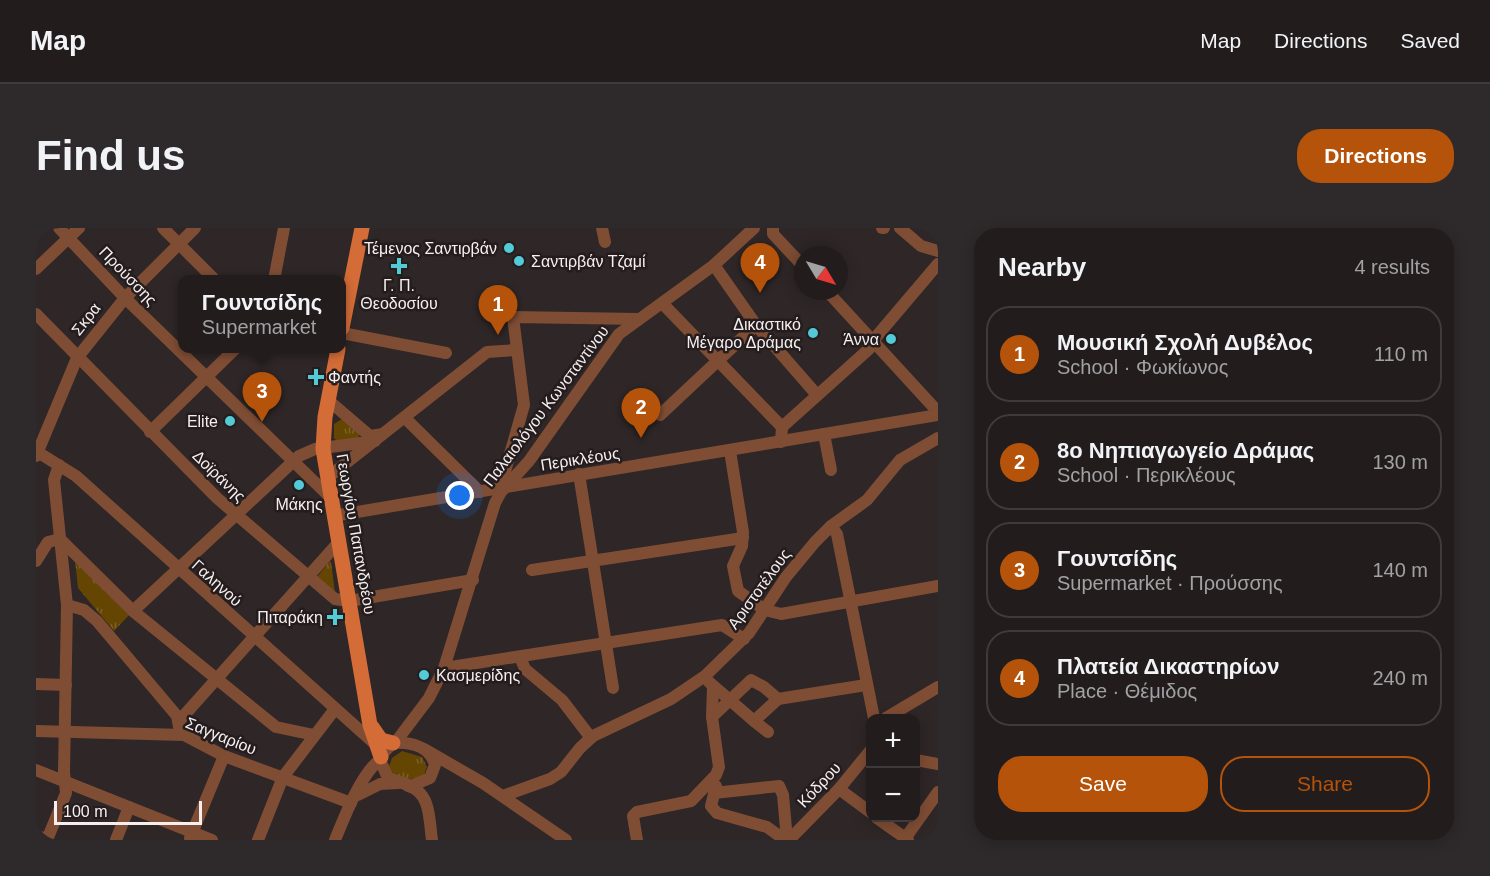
<!DOCTYPE html>
<html lang="en">
<head>
<meta charset="utf-8">
<style>
  :root { --surface:#221c1d; --page:#2e292a; --text:#f1f3f6; --muted:#a2a1a4; --line:#3f3a3b; --accent:#b45309 }
  body { margin:0; font-family:Arial,sans-serif; background:var(--page); color:var(--text) }
  .controls { position:absolute; right:18px; bottom:18px; display:grid; overflow:hidden; border-radius:12px; box-shadow:0 3px 15px #0003 }
  .controls button { width:54px; height:54px; display:grid; place-items:center; padding:0; border:0; border-bottom:2px solid var(--line); background:var(--surface); color:var(--text); font:30px sans-serif }
  .compass { position:absolute; left:758px; top:18px; width:54px; height:54px; border-radius:50%; background:var(--surface); box-shadow:0 3px 15px #0003; rotate:128deg }
  .scale { position:absolute; left:18px; bottom:15px; width:148px; box-sizing:border-box; padding-left:6px; border:3px solid #f5eff0; border-top:0; font-size:16px; line-height:21px; white-space:nowrap; color:#f5eff0; -webkit-text-stroke:4px #241c1d; paint-order:stroke }
  .you { position:absolute; left:424px; top:268px; width:21px; height:21px; margin:-15px; border:4px solid #fff; border-radius:50%; background:#1a73e8; box-shadow:0 0 0 9px #1a73e833 }
  .badge { display:grid; place-items:center; width:39px; height:39px; border-radius:50%; background:var(--accent); color:#fff; font-size:20px; font-weight:700 }
  .pin { position:absolute; translate:-50% -50px; filter:drop-shadow(0 2px 3px #0008) }
  .pin::after { content:''; position:absolute; top:32px; width:21px; height:18px; background:inherit; clip-path:polygon(0 0,100% 0,50% 100%) }
  .popup { position:absolute; left:142px; top:47px; width:168px; height:78px; box-sizing:border-box; display:grid; place-content:center; border-radius:12px; background:var(--surface); filter:drop-shadow(0 2px 4px #0005); font-size:20px; white-space:nowrap; color:var(--muted) }
  .popup b { font-size:22px; color:var(--text) }
  .popup::after { content:''; position:absolute; left:50%; top:100%; margin-left:-12px; border:12px solid transparent; border-top-color:var(--surface) }
  .list { margin:0; padding:0; list-style:none }
  h2 { display:flex; justify-content:space-between; align-items:center; height:78px; margin:0; padding:0 24px; font-size:26px }
  h2 small { font-size:20px; font-weight:400; color:var(--muted) }
  .list li { display:grid; grid-template-columns:39px 1fr auto; gap:18px; align-items:center; box-sizing:border-box; height:96px; margin:0 12px 12px; padding:0 12px; border:2px solid var(--line); border-radius:24px }
  .list b { display:block; font-size:22px; white-space:nowrap }
  .list p { margin:0; font-size:20px; white-space:nowrap; color:var(--muted) }
  .list em { font-size:20px; font-style:normal; color:var(--muted) }
  .actions { display:flex; gap:12px; padding:18px 24px }
  .actions a { flex:1; padding:14px 0; border:2px solid var(--accent); border-radius:24px; text-align:center; font-size:21px; color:var(--accent) }
  .actions .main { background:var(--accent); color:#fff }
  .map { position:relative; flex:none; width:902px; height:612px; overflow:hidden; border-radius:24px }
  header { display:flex; align-items:center; gap:36px; box-sizing:border-box; height:84px; padding:0 30px; background:var(--surface); border-bottom:2px solid var(--line) }
  header strong { font-size:28px }
  nav { display:flex; gap:33px; margin-inline-start:auto; font-size:21px }
  .intro { display:flex; align-items:center; justify-content:space-between; box-sizing:border-box; height:144px; padding:0 36px }
  h1 { margin:0; font-size:42px }
  .button { padding:15px 27px; border-radius:24px; background:var(--accent); color:#fff; font-size:21px; font-weight:700 }
  main { display:flex; gap:36px; padding:0 36px }
  aside { flex:1; background:var(--surface); border-radius:24px; box-shadow:0 3px 15px #0003 }
  .map>svg:first-child { display:block }
  .grass { fill:url(#grass-tufts) }
  .lines { fill:none; stroke-linecap:round; stroke-linejoin:round }
  .minor { stroke:#7f4d34; stroke-width:12 }
  .major { stroke:#d36c36; stroke-width:15 }
  .poi-dot { fill:#52cbd7; stroke:#241c1d; stroke-width:2 }
  .labels { text-anchor:middle; dominant-baseline:central; stroke-width:5; stroke-linejoin:round; paint-order:stroke }
  .poi-label { font-size:16px; fill:#f5eff0; stroke:#241c1d; text-anchor:end }
  .street-label { font-size:16px; fill:#f5eff0; stroke:#241c1d }
</style>
</head>
<body>
<header>
<strong>Map</strong>
<nav><a>Map</a><a>Directions</a><a>Saved</a></nav>
</header>
<div class="intro"><h1>Find us</h1><a class="button">Directions</a></div>
<main>
<div class="map">
<svg width="902" height="612" viewBox="0 0 902 612">
  <defs>
    <pattern id="grass-tufts" width="24" height="20" patternUnits="userSpaceOnUse" patternTransform="scale(1.5)"><rect width="24" height="20" fill="#644502"/><path d="M3 7l-1-3M5 7V3M7 7l1-3M15 17l-1-3M17 17v-4M19 17l1-3" fill="none" stroke="#7b6027"/></pattern>
  </defs>
  <rect width="100%" height="100%" fill="#2e2627"/>
  <g class="grass">
    <path d="M306,191L324,206L322,210L302,214L298,210V196Z"/>
    <path d="M39,332L95,385L78,403L42,360Z"/>
    <path d="M293,334H295L299,365L281,349Z"/>
    <path d="M366,523L386,529L391,539L388,547C374,554 363,552 352,541L356,530Z"/>
  </g>
  <g class="lines">
    <g class="minor">
      <path d="M23,0L89,70L294,269"/>
      <path d="M127,0L179,52"/>
      <path d="M566,0L569,14"/>
      <path d="M737,0V6L767,38"/>
      <path d="M846,0H848"/>
      <path d="M864,0L885,18L902,23"/>
      <path d="M678,37L720,97L781,167"/>
      <path d="M0,41L43,0"/>
      <path d="M238,52L248,0"/>
      <path d="M791,63L902,184"/>
      <path d="M626,75L746,199"/>
      <path d="M0,86L181,270L299,371L313,373L437,352"/>
      <path d="M306,105L410,125"/>
      <path d="M292,172L334,208L347,206"/>
      <path d="M624,187L720,97"/>
      <path d="M369,190L444,264"/>
      <path d="M114,204L199,121"/>
      <path d="M788,206L795,242"/>
      <path d="M745,214L746,199L833,121L840,109L902,36"/>
      <path d="M0,223L40,248L338,515"/>
      <path d="M694,223L707,304L706,318L697,338L702,363L729,382L745,386L902,358"/>
      <path d="M0,228L41,130L89,70L159,0"/>
      <path d="M543,246L577,460"/>
      <path d="M291,250L451,124L481,122"/>
      <path d="M464,261L488,177L477,89L603,91"/>
      <path d="M297,288L902,187"/>
      <path d="M795,298L801,306L838,490"/>
      <path d="M0,333L12,314L24,311L97,383L240,499L278,507"/>
      <path d="M496,342L707,310"/>
      <path d="M31,377L48,382L61,393L141,488L143,499"/>
      <path d="M97,383L263,228L279,221L339,213"/>
      <path d="M484,429L489,441L526,472L555,510"/>
      <path d="M408,440L686,397L708,411"/>
      <path d="M673,454L718,493"/>
      <path d="M0,456L30,457"/>
      <path d="M676,489L715,452L728,459L742,471L830,457"/>
      <path d="M850,490L902,459"/>
      <path d="M143,493L302,315"/>
      <path d="M0,503L148,507L188,528L315,575"/>
      <path d="M732,504L718,493L742,471"/>
      <path d="M357,515C374,514 394,518 399,537L394,550L375,558L352,550L344,532L348,524Z"/>
      <path d="M359,515L393,470L408,440L459,275L465,264L493,233L583,106L678,37L718,0"/>
      <path d="M388,521L447,555L530,612"/>
      <path d="M880,532L902,536"/>
      <path d="M0,542L176,612"/>
      <path d="M372,558C395,564 393,592 396,612"/>
      <path d="M680,558L675,578L681,585L731,599L749,612"/>
      <path d="M803,561L834,584"/>
      <path d="M678,565L743,558L747,567L751,612"/>
      <path d="M322,567L344,556L362,555"/>
      <path d="M467,568L514,551L525,544L544,520L557,508L635,471L669,448L713,405L750,349L779,314L795,298L831,272L864,232L902,210"/>
      <path d="M841,590L872,612"/>
      <path d="M0,607L11,612L30,565L28,544L31,377L18,252L23,237"/>
      <path d="M154,610L188,528"/>
      <path d="M80,612L93,579"/>
      <path d="M222,612L247,549L299,481"/>
      <path d="M299,612C308,590 325,545 344,532"/>
      <path d="M601,612L597,588L601,584L655,573L680,547L683,539L676,489L677,459"/>
      <path d="M753,612L803,561L834,523"/>
      <path d="M868,612L902,564"/>
    </g>
    <g class="major">
      <path d="M306,100L326,0"/>
      <path d="M302,121L289,189L287,221L334,497L345,529"/>
      <path d="M336,499L345,512L357,515"/>
    </g>
  </g>
  <g class="poi-dot">
    <circle cx="473" cy="20" r="6"/>
    <circle cx="483" cy="33" r="6"/>
    <path d="M360 29h6v6h6v6h-6v6h-6v-6h-6v-6h6z"/>
    <circle cx="777" cy="105" r="6"/>
    <circle cx="855" cy="111" r="6"/>
    <path d="M277 140h6v6h6v6h-6v6h-6v-6h-6v-6h6z"/>
    <circle cx="194" cy="193" r="6"/>
    <circle cx="263" cy="257" r="6"/>
    <path d="M296 380h6v6h6v6h-6v6h-6v-6h-6v-6h6z"/>
    <circle cx="388" cy="447" r="6"/>
  </g>
  <g class="labels">
    <g class="poi-label">
      <text x="461" y="20">Τέμενος Σαντιρβάν</text>
      <text x="495" y="33" text-anchor="start">Σαντιρβάν Τζαμί</text>
      <text x="363" y="57" text-anchor="middle">Γ. Π.<tspan x="363" dy="18">Θεοδοσίου</tspan></text>
      <text x="765" y="96">Δικαστικό<tspan x="765" dy="18">Μέγαρο Δράμας</tspan></text>
      <text x="843" y="111">Άννα</text>
      <text x="292" y="149" text-anchor="start">Φαντής</text>
      <text x="182" y="193">Elite</text>
      <text x="263" y="276" text-anchor="middle">Μάκης</text>
      <text x="287" y="389">Πιταράκη</text>
      <text x="400" y="447" text-anchor="start">Κασμερίδης</text>
    </g>
    <g class="street-label">
      <text transform="translate(92 48) rotate(46)">Προύσσης</text>
      <text transform="translate(50 91) rotate(-52)">Σκρα</text>
      <text transform="translate(510 178) rotate(-53)">Παλαιολόγου Κωνσταντίνου</text>
      <text transform="translate(544 231) rotate(-9)">Περικλέους</text>
      <text transform="translate(183 248) rotate(44)">Δοϊράνης</text>
      <text transform="translate(320 306) rotate(80)">Γεωργίου Παπανδρέου</text>
      <text transform="translate(181 355) rotate(42)">Γαληνού</text>
      <text transform="translate(723 361) rotate(-54)">Αριστοτέλους</text>
      <text transform="translate(185 508) rotate(22)">Σαγγαρίου</text>
      <text transform="translate(783 557) rotate(-47)">Κόδρου</text>
    </g>
  </g>
</svg>
<div class="controls">
<button>+</button>
<button>−</button>
</div>
<svg class="compass" viewBox="-18 -18 36 36"><path d="M0-13l5 13h-10z" fill="#e53935"/><path d="M0 13l5-13h-10z" fill="#a2a1a4"/></svg>
<div class="scale">100 m</div>
<div class="you"></div>
<div class="pin badge" style="left:462px;top:107px">1</div>
<div class="pin badge" style="left:605px;top:210px">2</div>
<div class="pin badge" style="left:226px;top:194px">3</div>
<div class="popup"><b>Γουντσίδης</b>Supermarket</div>
<div class="pin badge" style="left:724px;top:65px">4</div>
</div>
<aside>
<h2>Nearby<small>4 results</small></h2>
<ul class="list">
<li><span class="badge">1</span><div><b>Μουσική Σχολή Δυβέλος</b><p>School · Φωκίωνος</p></div><em>110 m</em></li>
<li><span class="badge">2</span><div><b>8ο Νηπιαγωγείο Δράμας</b><p>School · Περικλέους</p></div><em>130 m</em></li>
<li><span class="badge">3</span><div><b>Γουντσίδης</b><p>Supermarket · Προύσσης</p></div><em>140 m</em></li>
<li><span class="badge">4</span><div><b>Πλατεία Δικαστηρίων</b><p>Place · Θέμιδος</p></div><em>240 m</em></li>
</ul>
<div class="actions"><a class="main">Save</a><a>Share</a></div>
</aside>
</main>
</body>
</html>
